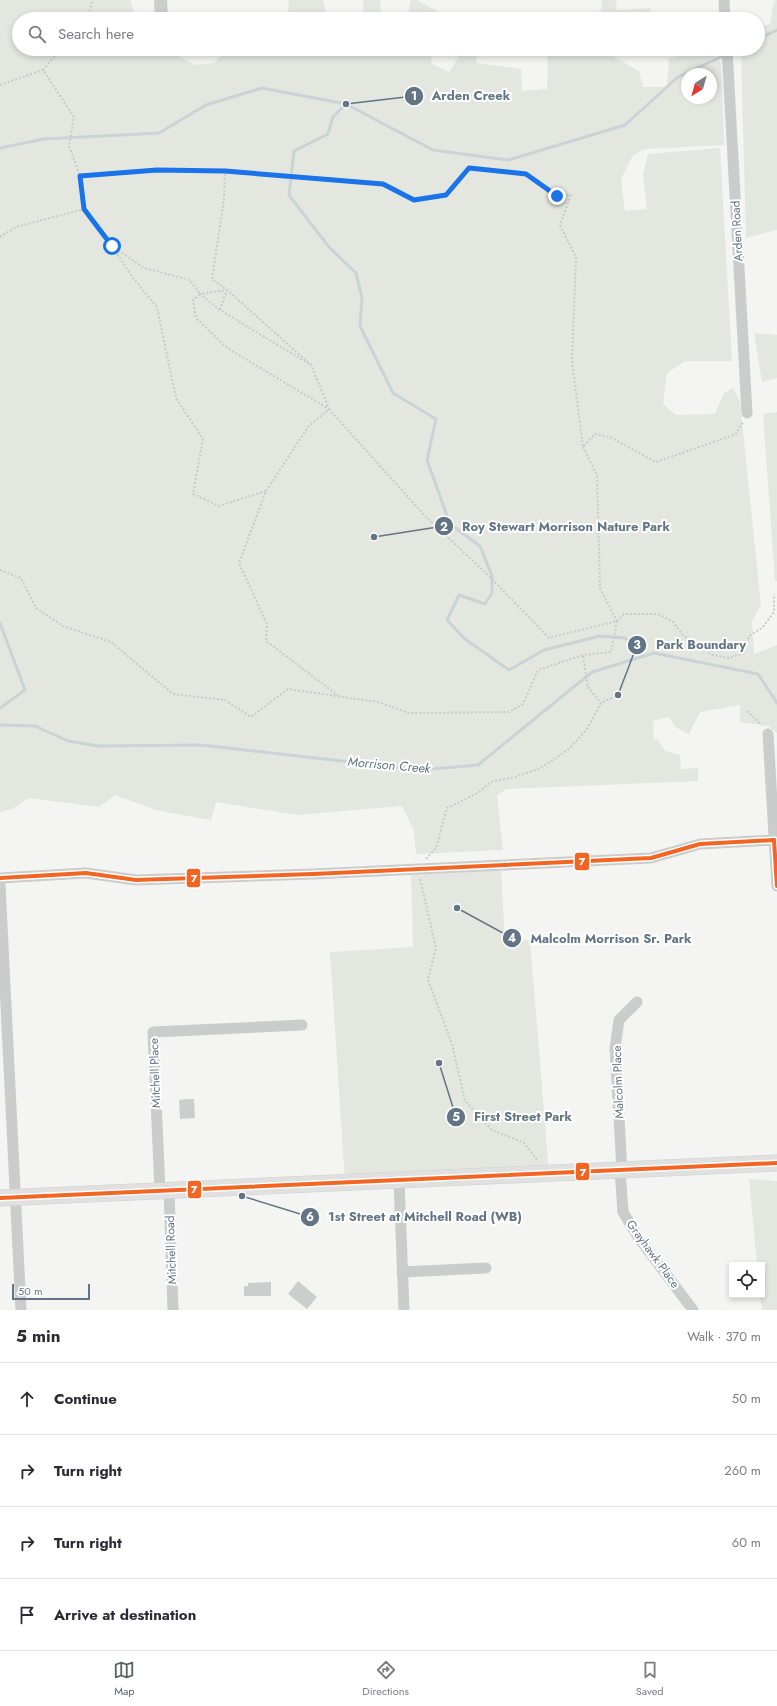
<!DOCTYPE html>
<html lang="en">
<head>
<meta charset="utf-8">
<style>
  :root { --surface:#fff; --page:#f2f2f3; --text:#2b2b33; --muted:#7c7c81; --line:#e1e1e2; --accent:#5b6069 }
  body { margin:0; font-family:Jost,sans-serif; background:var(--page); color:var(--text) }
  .controls { position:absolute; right:12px; bottom:12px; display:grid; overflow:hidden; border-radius:0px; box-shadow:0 2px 6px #0003 }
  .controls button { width:36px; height:36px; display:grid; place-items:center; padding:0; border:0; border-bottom:1px solid var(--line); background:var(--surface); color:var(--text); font:20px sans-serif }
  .compass { position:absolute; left:681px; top:68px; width:36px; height:36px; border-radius:50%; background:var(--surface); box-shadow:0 2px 6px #0003; rotate:217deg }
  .scale { position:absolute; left:12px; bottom:10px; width:78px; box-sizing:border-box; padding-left:4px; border:2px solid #637584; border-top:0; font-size:11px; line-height:14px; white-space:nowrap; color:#637584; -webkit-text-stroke:3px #fff; paint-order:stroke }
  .stop { position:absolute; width:12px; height:12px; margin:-9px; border:3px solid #1a73e8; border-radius:50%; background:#fff }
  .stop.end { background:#1a73e8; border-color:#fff; box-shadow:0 1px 4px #0008 }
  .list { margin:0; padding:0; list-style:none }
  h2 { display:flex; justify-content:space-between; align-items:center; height:52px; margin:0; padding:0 16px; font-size:17px }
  h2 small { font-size:13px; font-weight:400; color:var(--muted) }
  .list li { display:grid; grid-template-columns:26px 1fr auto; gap:12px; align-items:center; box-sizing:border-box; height:72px; padding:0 16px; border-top:1px solid var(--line) }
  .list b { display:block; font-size:15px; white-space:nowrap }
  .list em { font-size:13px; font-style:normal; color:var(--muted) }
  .icon { flex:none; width:22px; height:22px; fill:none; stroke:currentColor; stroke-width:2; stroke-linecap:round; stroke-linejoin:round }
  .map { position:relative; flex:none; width:777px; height:1310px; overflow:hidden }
  .search { position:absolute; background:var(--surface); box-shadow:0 2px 6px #0003; left:12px; right:12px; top:12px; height:44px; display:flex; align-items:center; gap:10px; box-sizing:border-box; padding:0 14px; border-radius:22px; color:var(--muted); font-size:15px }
  .sheet { height:340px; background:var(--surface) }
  nav { display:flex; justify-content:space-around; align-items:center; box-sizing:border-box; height:56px; border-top:1px solid var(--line); background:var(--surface); font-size:11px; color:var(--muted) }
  nav a { display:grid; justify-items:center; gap:2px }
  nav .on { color:var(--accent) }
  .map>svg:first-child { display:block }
  .green { fill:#e4e7e0; fill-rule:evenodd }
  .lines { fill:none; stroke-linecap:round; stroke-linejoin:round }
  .stream { stroke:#cbd3d6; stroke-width:3 }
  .building { fill:#cccece }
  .secondary-casing { stroke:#d0d2d2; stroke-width:17 }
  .path { stroke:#cacaca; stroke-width:2; stroke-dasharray:2 2; stroke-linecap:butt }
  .street { stroke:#cbcdcd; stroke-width:11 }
  .secondary { stroke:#e0e0e0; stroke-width:16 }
  .bus-1-casing { stroke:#fff; stroke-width:7 }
  .bus-1 { stroke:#f26522; stroke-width:4 }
  .route { stroke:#1a73e8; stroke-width:5 }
  .labels { text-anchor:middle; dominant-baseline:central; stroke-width:4; stroke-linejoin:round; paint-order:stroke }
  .street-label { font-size:12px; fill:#637584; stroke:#fff }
  .water-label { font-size:13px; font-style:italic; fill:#5f7781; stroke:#fff }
  .leader { fill:none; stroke:#637584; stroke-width:1.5 }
  .callout-dot { fill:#637584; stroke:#fff; stroke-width:1.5 }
  .mark-label { font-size:12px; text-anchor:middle; font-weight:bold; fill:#fff }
  .callout-label { font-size:13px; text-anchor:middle; font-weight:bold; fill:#637584; stroke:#fff; stroke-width:4; stroke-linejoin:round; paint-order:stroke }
  .line-badge { stroke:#fff; stroke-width:1.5 }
  .badge-label { font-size:11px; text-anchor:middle; font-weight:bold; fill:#fff }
</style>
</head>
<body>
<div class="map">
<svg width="777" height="1310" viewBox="0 0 777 1310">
  <rect width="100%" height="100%" fill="#f4f4f2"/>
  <g class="green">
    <path d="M0,0H130L136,18L138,19H19V49H179L178,56L195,65L214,63L223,54L243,52L250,49H338L341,52L353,55L362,49H430L432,64L449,72L458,58V49H476L477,63L521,69L522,91L547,89L548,50L550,49H620L614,57L639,71L643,87H667L669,58L710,51L721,63L724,145L646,149L633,155L621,179L625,211L647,209L643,175L648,154L720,148L732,361H685L667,373L663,404L676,415L715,414L724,393L733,388L740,402L761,605L752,621L754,654L777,645V733L768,726L740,722V705L700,712L689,734L675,727L669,717L653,721L654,739L658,740L665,751L680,755L681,769L698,768V781L507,789L497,795L503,850L416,854L414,831L402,806L297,815L216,802L211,820L155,810L115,795L99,807L29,798L12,809L0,812ZM687,74H711V98H687Z"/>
    <path d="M289,0H323L327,19H287Z"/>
    <path d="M363,0H380L381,19H364Z"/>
    <path d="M411,0H417L437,11L440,19H407Z"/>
    <path d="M602,0H616L617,10L650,8L648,19H571L578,12L591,16L601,10Z"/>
    <path d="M777,0V230L746,238L741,49H758V28L770,24L774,1Z"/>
    <path d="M754,333L777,335V378L762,382Z"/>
    <path d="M777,412V581H775L763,414Z"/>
    <path d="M501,870L505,941L530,940L549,1173L345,1182L330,952L413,947L411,875Z"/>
    <path d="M749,1179L777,1181V1310H762L760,1295H762V1265H757Z"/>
  </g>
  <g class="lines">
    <g class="stream">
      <path d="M758,39L777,30"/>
      <path d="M730,52L738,49"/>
      <path d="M346,104L333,117L328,134L294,151L289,195L329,247L356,273L362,298L360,326L393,393L436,419L427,460L450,524L480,546L492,576V593L485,604L459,595L447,620L465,639L509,670L544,650L600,636L625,638L643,656"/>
      <path d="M0,148L44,139L159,133L206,105L262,88L346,104L433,150L508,160L625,125L678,77L725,55"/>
      <path d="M0,623L25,690L0,708"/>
      <path d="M0,725L35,726L68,741L98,746L201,745L421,770L478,765L592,672L654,653L758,674L777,703"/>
    </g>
  </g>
  <g class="building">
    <path d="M154,0H167L168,17L155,18Z"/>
    <path d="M186,1099H194L195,1118L180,1119L179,1100Z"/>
    <path d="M298,1281L317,1297L307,1309L288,1294Z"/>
    <path d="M271,1282V1296H244V1286H248V1283Z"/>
  </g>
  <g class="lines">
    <defs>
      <path id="secondary" d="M0,1198L777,1163"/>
    </defs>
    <use href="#secondary" class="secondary-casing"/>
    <g class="path">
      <path d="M87,19L93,0"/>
      <path d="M0,85L43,70"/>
      <path d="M80,176L157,170L225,171L383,184L414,200L447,195L469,168L525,174L557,196L571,195L560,225L576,257L572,361L583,447L595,434L612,438L656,462L736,434L743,422"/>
      <path d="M84,209L112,246L133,278L157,307L176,398L203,439L193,494L219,506L266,491"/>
      <path d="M0,237L16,227L84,209L80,176L69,146L74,117L43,70L61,49"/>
      <path d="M112,246L144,268L190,280L200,294L193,300L196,318L227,348L329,409L311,365L227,290L200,294L220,310L311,365"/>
      <path d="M220,310L227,290L212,279L224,200L225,171"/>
      <path d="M583,447L597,475L600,588L617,621"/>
      <path d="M0,570L21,578L36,608L63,626L111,642L173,694L225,700L251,717L288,689L378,702L409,713L509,712L523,704L538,670L583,655L611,652L617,621L549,638L490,577L425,516L329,409L308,427L266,491L239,563L267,624L266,641L340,697"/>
      <path d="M617,621L624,614H658L673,622L683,635L712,655L729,658L744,653L749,636L763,627L774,612V594"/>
      <path d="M583,656L588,688"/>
      <path d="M588,687L601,703"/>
      <path d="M747,711L762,725"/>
      <path d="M426,859L436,848L447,808L478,793L491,782L515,777L538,769L556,758L570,748L587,729L601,703L618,695"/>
      <path d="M420,879L436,948L428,980L452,1044L465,1101L492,1130L524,1143L538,1161"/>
    </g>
    <g class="street">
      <path d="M724,0L725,19"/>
      <path d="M727,49L747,413"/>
      <path d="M768,734L777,886"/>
      <path d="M0,878L86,873L136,880L313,874L651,858L700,844L774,840"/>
      <path d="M0,884L21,1310"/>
      <path d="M620,1170L623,1212L638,1237L693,1310"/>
      <path d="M622,1170L615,1048L619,1020L637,1002"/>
      <path d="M399,1180L404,1310"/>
      <path d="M169,1190L173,1310"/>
      <path d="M160,1191L153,1032L302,1025"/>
      <path d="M402,1272L486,1268"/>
    </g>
    <use href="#secondary" class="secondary"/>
    <defs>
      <g id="bus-1">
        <path d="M774,840L777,886"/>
        <path d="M0,878L86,873L136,880L313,874L651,858L700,844L774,840"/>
        <path d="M0,1198L777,1163"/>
      </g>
    </defs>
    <use href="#bus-1" class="bus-1-casing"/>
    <use href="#bus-1" class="bus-1"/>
  </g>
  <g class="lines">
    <path class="route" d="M112,246L84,209L80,176L157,170L225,171L383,184L414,200L446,195L469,168L526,174L557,196"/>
  </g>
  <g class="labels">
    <g class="street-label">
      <text transform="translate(737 231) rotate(-93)">Arden Road</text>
      <text transform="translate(155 1073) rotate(-92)">Mitchell Place</text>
      <text transform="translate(618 1082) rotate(-92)">Malcolm Place</text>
      <text transform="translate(171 1250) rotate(-92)">Mitchell Road</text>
      <text transform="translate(653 1254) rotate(54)">Grayhawk Place</text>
    </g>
    <g class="water-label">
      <text transform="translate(389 765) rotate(5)">Morrison Creek</text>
    </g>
  </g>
  <path class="leader" d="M346 104L414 96M374 537L444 526M618 695L637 645M457 908L512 938M439 1063L456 1117M242 1196L310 1217"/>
  <g class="callout-dot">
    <circle cx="346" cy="104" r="4"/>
    <circle cx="374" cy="537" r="4"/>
    <circle cx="618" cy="695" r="4"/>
    <circle cx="457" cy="908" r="4"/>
    <circle cx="439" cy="1063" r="4"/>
    <circle cx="242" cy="1196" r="4"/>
    <circle cx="414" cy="96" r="10"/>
    <circle cx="444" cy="526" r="10"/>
    <circle cx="637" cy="645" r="10"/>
    <circle cx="512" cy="938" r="10"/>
    <circle cx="456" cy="1117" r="10"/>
    <circle cx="310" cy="1217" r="10"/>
  </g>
  <g class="mark-label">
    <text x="414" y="100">1</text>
    <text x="444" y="531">2</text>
    <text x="637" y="649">3</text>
    <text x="512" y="942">4</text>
    <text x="456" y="1121">5</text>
    <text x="310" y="1221">6</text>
  </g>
  <g class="callout-label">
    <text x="471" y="100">Arden Creek</text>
    <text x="566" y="531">Roy Stewart Morrison Nature Park</text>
    <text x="701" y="649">Park Boundary</text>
    <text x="611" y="943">Malcolm Morrison Sr. Park</text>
    <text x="523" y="1121">First Street Park</text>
    <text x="425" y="1221">1st Street at Mitchell Road (WB)</text>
  </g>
  <g class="line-badge">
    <rect x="574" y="852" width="16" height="19" rx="4" fill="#f26522"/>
    <rect x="186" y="868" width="15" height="20" rx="4" fill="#f26522"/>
    <rect x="575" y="1162" width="15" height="19" rx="4" fill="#f26522"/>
    <rect x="187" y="1180" width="15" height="19" rx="4" fill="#f26522"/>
  </g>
  <g class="badge-label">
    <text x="582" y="865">7</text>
    <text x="194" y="882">7</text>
    <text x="583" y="1176">7</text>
    <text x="194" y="1193">7</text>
  </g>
</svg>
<div class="controls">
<button><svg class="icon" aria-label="locate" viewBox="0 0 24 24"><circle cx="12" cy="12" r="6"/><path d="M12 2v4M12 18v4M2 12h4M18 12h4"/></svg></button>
</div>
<svg class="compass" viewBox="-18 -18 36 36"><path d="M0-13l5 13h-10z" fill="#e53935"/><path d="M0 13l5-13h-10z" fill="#7c7c81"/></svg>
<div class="scale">50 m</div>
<div class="stop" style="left:112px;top:246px"></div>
<div class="stop end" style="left:557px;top:196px"></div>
<div class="search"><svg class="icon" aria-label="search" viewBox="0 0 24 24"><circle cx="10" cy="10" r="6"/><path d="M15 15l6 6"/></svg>Search here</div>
</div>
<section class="sheet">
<h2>5 min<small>Walk · 370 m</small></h2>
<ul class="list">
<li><svg class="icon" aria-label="ahead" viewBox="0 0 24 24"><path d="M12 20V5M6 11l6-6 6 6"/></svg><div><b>Continue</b></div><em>50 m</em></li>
<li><svg class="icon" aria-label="right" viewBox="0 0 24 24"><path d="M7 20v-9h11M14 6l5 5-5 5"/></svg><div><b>Turn right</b></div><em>260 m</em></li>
<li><svg class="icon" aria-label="right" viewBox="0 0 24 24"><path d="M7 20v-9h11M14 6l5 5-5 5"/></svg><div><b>Turn right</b></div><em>60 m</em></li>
<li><svg class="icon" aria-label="arrive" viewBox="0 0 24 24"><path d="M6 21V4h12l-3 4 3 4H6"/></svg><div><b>Arrive at destination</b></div></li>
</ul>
</section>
<nav>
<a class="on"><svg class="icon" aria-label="map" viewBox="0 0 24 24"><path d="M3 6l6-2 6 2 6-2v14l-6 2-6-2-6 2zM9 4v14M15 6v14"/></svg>Map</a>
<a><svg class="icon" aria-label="directions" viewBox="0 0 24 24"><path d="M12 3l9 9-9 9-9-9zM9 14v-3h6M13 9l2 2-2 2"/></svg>Directions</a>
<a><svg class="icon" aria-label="saved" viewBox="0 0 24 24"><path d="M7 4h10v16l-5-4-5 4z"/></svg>Saved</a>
</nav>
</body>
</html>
